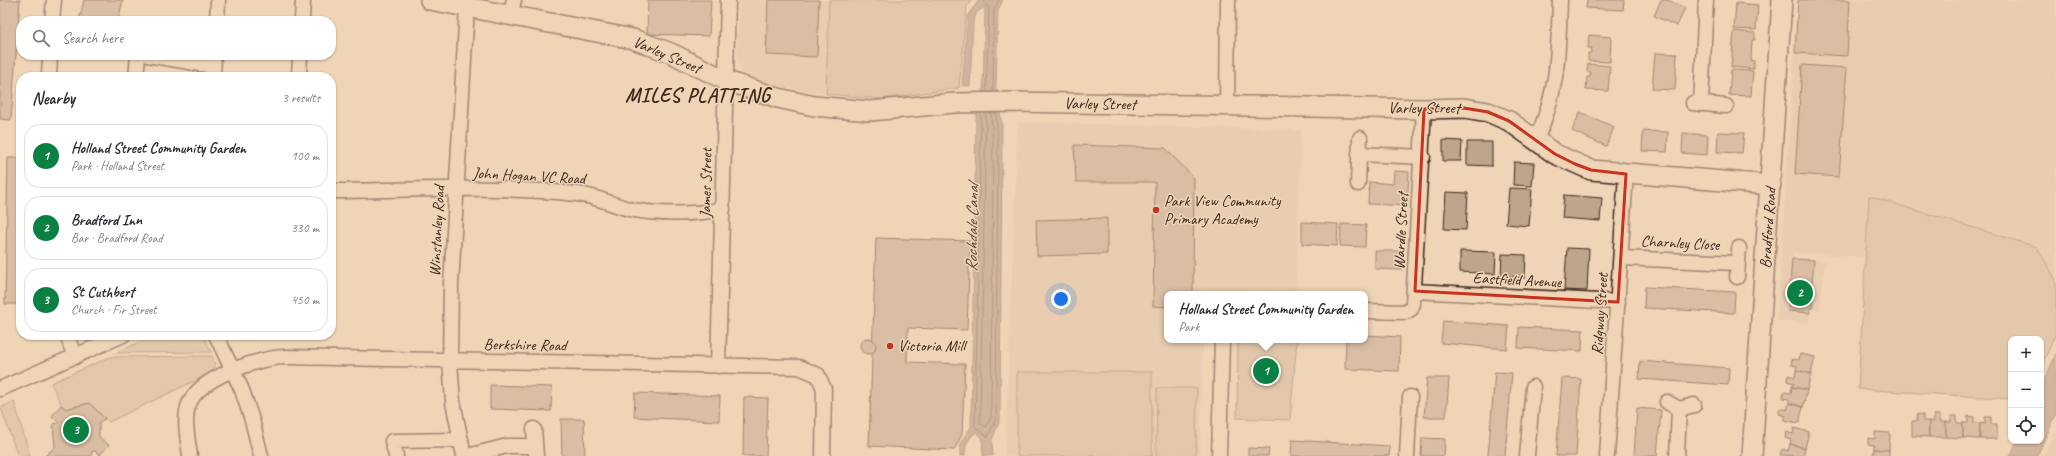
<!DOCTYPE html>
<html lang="en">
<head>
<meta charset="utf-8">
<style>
  :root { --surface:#fff; --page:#f2f2f3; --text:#2b2b33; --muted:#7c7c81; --line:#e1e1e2; --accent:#0b8043 }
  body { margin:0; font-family:Caveat,sans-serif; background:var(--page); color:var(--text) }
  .controls { position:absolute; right:12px; bottom:12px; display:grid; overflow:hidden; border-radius:8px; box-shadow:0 1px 3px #0004 }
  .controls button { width:36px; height:36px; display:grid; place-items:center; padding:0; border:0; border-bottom:1px solid var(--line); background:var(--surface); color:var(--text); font:20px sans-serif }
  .you { position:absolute; left:1061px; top:299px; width:14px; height:14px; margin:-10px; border:3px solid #fff; border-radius:50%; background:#1a73e8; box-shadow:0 0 0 6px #1a73e833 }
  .badge { display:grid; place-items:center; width:26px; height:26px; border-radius:50%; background:var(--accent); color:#fff; font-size:13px; font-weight:700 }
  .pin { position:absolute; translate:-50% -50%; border:2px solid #fff; box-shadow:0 1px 4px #0006 }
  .popup { position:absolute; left:1164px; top:291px; width:204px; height:52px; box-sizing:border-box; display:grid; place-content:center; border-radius:8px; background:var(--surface); filter:drop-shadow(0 1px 3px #0005); font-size:13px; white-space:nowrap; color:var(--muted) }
  .popup b { font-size:15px; color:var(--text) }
  .popup::after { content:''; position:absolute; left:50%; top:100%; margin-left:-8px; border:8px solid transparent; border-top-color:var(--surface) }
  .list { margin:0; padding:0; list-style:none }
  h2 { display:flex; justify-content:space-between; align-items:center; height:52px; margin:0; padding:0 16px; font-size:17px }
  h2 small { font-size:13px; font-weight:400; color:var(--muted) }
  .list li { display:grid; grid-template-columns:26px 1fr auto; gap:12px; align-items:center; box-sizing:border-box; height:64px; margin:0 8px 8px; padding:0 8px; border:1px solid var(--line); border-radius:16px }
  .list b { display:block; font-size:15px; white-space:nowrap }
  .list p { margin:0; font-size:13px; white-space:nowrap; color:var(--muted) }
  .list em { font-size:13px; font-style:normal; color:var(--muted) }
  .icon { flex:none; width:22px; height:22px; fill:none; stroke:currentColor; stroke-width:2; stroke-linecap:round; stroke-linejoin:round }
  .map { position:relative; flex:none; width:2056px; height:456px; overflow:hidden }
  .search { position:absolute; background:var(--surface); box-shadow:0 1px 3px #0004; left:16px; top:16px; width:320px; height:44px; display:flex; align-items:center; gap:10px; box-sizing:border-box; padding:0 14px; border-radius:16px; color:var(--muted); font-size:15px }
  .panel { position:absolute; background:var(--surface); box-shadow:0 1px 3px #0004; left:16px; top:72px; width:320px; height:268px; border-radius:16px }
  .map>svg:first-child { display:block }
  .built { fill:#e1c6aa }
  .green { fill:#d2b89e; stroke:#86715e }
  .water { fill:#a8917b; stroke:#7c6856 }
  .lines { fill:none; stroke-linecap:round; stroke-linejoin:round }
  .shore { stroke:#675343; stroke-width:1 }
  .building { fill:#bea58c; stroke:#3b2a1e }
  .street-casing { stroke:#3b2a1e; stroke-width:17 }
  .secondary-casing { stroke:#3b2a1e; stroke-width:22 }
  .street { stroke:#f0d4b7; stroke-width:14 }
  .secondary { stroke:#f0d4b7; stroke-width:19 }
  .marked { fill:none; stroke:#c8321e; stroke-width:3; stroke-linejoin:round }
  .poi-dot { fill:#c8321e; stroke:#f0d4b7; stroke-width:1.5 }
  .labels { text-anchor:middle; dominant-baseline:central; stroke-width:3; stroke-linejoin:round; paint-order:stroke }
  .street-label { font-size:16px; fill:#3b2a1e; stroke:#f0d4b7 }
  .poi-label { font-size:16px; fill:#3b2a1e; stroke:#f0d4b7; text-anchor:start }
  .water-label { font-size:17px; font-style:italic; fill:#564435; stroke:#f0d4b7 }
  .district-label { font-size:20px; font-weight:bold; letter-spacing:1px; fill:#3b2a1e; stroke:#f0d4b7 }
</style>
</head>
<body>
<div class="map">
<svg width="2056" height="456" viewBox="0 0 2056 456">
  <rect width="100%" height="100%" fill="#f0d4b7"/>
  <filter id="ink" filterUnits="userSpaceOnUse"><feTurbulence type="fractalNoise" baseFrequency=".025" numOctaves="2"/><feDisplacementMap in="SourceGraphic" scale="8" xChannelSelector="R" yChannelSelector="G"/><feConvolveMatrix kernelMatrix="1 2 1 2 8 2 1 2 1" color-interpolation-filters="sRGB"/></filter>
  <g filter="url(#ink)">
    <g class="built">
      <path d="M739,0H829L826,94L766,85L754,80L741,70L737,61Z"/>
      <path d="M1798,0H2056V280L2037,247L1869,196L1866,257L1793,252L1792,259L1825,261L1820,310H1810L1809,323L1777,321Z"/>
      <path d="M1018,122L1301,130L1296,291H1205V294H1167V340H1203L1200,456H1005Z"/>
      <path d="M2056,429V456H2044Z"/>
    </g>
    <g class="green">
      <path d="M829,0H973L967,6L959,88L881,99L826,94Z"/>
      <path d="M1869,196L2037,247L2056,280V333L2041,367V339H2011V399L1858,389Z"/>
      <path d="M155,335H203L211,352L116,353Z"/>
      <path d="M1238,340H1297L1290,420L1237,418Z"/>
      <path d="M212,356C215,363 217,367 211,373L109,422L89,403L66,409L62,406L51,383L110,357Z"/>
      <rect x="1017" y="372" width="135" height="84"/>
      <path d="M1157,388H1197L1196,456H1156Z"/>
      <path d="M14,401L30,456H18L1,408Z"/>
    </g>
    <g class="water">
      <path d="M979,0H1003L998,10L996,88L1002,125L1000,420L992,440L993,456H983L982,437L976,432C967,440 965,445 965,456H960V443L971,427L976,118L983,91L985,7L977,12L973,22L970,86H962L968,15Z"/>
      <path d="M2056,354V415L2037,456H2010L2017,441H2041V388Z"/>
    </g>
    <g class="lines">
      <g class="shore">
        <path d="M983,0L989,9L986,92"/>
        <path d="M993,92L994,10L999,0"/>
        <path d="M981,113L975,427L988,437L996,419L998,143L996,113"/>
        <path d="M986,113L980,423L986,427L991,418L993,143L991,113"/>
      </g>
    </g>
    <g class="building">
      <path d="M0,0H20L11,120L0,119Z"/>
      <path d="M84,0H123L118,21H79Z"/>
      <path d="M648,0H711L709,36L647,34Z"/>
      <path d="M768,0H819L817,57L766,55Z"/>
      <path d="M1587,0H1624L1623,10L1586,8Z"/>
      <path d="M1661,0H1668L1685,8L1677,26L1654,16Z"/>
      <path d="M1798,0H1850L1847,56L1795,53Z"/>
      <path d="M1736,3L1758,5L1756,30L1734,29Z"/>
      <path d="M1734,31L1755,33V40H1752L1751,60L1754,61V69L1731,67Z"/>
      <path d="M1589,35L1611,37L1610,62L1588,61V53H1591L1592,48H1588Z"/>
      <path d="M1655,53L1677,54L1675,90L1652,89Z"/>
      <path d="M1588,64L1610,66L1608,91L1586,90L1587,77H1590L1591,72H1587Z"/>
      <path d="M1802,65L1847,68L1839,177L1795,174Z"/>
      <path d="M1731,70L1753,71L1751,96L1729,95Z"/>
      <path d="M1580,112L1614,127L1606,146L1572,131Z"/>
      <path d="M1643,131L1668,132L1667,152L1642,151Z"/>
      <path d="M1718,132L1744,133L1742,153L1717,152Z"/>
      <path d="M1683,133L1708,135L1707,155L1682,153Z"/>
      <path d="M1443,140L1462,141L1461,161H1443Z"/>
      <path d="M1467,142H1492V166L1467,165Z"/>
      <path d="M1074,145L1165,148L1194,178L1193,294H1167V307L1153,306L1155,182H1076Z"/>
      <path d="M8,158H21V304H5Z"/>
      <path d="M1514,162L1534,163L1532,186L1513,185Z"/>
      <path d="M1394,171L1409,172L1407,206L1368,204L1369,182L1393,184Z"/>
      <path d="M1509,188L1532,189L1529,226L1506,224Z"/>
      <path d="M1446,192L1468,193L1466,230L1444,229Z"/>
      <path d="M1564,195L1602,198L1600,221L1562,218Z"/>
      <path d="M1107,218V254L1037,256L1036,220Z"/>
      <path d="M1302,222L1338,224L1337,246L1302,244Z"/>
      <path d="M1341,224L1366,225L1365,247L1340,246Z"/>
      <path d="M876,238L970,241L967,330L908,328L907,362L965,364L962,434L954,450L869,446Z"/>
      <path d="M1567,248L1589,249L1587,291L1564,290Z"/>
      <path d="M1375,251H1403L1402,270L1375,269Z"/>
      <path d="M1460,251L1496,252L1495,274L1460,272Z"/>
      <path d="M1502,254L1526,255L1525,278L1501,276Z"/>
      <path d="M1792,259L1814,260L1811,294L1814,295L1813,308H1810V313L1788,311Z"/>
      <path d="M1645,287L1735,292L1734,313L1644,308Z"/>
      <path d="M1443,321L1509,326L1507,349L1441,343Z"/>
      <path d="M1519,327L1583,330L1582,351L1518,348Z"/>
      <path d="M1365,335L1400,337L1399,371L1345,369L1346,340H1365Z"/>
      <circle cx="868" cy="346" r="8"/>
      <path d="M1800,354L1815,357L1811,374L1796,370L1797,366L1791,365L1792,359L1799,360Z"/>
      <path d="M1640,361L1729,368L1728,385L1639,379Z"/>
      <path d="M1796,370L1811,374L1807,390L1792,387L1794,383L1787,381L1788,375L1795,377Z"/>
      <path d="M1495,372L1512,373L1505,456H1488Z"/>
      <path d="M1427,378H1449L1446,417H1424Z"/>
      <path d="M1562,378L1581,379L1576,456H1556Z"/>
      <path d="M490,385L552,387L551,411L490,409Z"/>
      <path d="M1792,387L1807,390L1803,407L1789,403V399L1783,398L1784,392L1791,393Z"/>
      <path d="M635,393L720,396L719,421L634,417Z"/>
      <path d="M744,397L768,398L766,456H743Z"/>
      <path d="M89,403L105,419L99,422V437L109,445L100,455L95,451H92L91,456H45L55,447L53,424L59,423L52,416L61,405L66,409Z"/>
      <path d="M1789,403L1803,407L1799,423L1784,420L1786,416L1779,414L1780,408L1787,410Z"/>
      <path d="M1637,408L1661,410L1657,456H1634Z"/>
      <path d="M1917,414L1923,415V421H1929V437L1912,436V421H1917Z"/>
      <path d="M1934,415H1940V422H1946V437H1929V421L1934,422Z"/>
      <path d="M1951,416H1957V423H1963V438L1946,437V422H1951Z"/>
      <path d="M1968,416L1974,417V423H1980V439L1963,438V423H1968Z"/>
      <path d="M1985,417H1991V424H1997V439H1980V423L1985,424Z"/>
      <path d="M561,419H584L585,456H562Z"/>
      <path d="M1794,428L1809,432L1805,448L1790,444L1791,440L1785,438L1786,432L1793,434Z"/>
      <path d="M1875,432L1890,433L1889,450L1874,449V445L1868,444V438L1875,439Z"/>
      <path d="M1422,438L1445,439L1444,456H1421Z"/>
      <path d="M1292,440L1390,446L1389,456H1291Z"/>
      <path d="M1790,444L1805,448L1803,456L1780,455L1782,449L1788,451Z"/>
      <path d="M1248,448L1269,449L1268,456H1248Z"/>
      <path d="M1874,449L1889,450V456H1867H1873Z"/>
    </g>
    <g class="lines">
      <defs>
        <g id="street">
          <path d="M510,15L514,0"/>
          <path d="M52,21L54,0"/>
          <path d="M217,21L218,0"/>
          <path d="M302,21L303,0"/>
          <path d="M148,55L213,66"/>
          <path d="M49,77L50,55"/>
          <path d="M136,77L138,55"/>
          <path d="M213,77L214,55"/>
          <path d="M299,77L300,55"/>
          <path d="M1693,103L1726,106"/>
          <path d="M1701,104L1706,0"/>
          <path d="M1227,106L1228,0"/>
          <path d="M1536,140C1559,90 1558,53 1560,0"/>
          <path d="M1359,154L1423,157"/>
          <path d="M1358,184L1360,138"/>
          <path d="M331,191C412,190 496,185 577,194C595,196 611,204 629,209C657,215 695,215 723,209"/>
          <path d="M1621,258L1737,263"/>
          <path d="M1737,277L1739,248"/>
          <path d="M1415,291L1618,302"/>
          <path d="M1365,311L1406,312L1411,309L1413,304L1424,109"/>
          <path d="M68,335L70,344L75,357"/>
          <path d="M216,335L242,390L252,420L261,456"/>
          <path d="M718,366L728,0"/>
          <path d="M0,389L123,335"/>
          <path d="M1667,402L1679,409L1694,405"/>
          <path d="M534,429L536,456"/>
          <path d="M190,456C188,440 183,419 189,404C199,377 261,357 286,357L799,367L818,375L824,389L823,456"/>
          <path d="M396,456L392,441L461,440"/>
          <path d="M464,456L453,402L450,361L451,285L467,7"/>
          <path d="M468,456L507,446H534"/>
          <path d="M1219,456L1222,340"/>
          <path d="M1407,456L1410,397"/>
          <path d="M1527,456L1533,387"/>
          <path d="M1607,456L1626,174"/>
          <path d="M1677,456L1679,409"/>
        </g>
        <g id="secondary">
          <path d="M430,0L633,39L671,53L727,81L778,98L814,106L870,111L954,103L1013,102L1424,109L1464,108L1488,112L1509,121L1555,154L1591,170L1771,185"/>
          <path d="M1752,456L1782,0"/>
        </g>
      </defs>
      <use href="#street" class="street-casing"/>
      <use href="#secondary" class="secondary-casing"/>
      <use href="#street" class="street"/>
      <use href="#secondary" class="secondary"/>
    </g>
  </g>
  <path d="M0 0H2056V456H0ZM1464,108L1488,112L1509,121L1555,154L1575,164L1591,170L1626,174L1618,302L1415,291L1424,109Z" fill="#f0d4b7" fill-opacity=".55" fill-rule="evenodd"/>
  <path class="marked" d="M1464,108L1488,112L1509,121L1555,154L1575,164L1591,170L1626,174L1618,302L1415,291L1424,109Z"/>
  <g class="poi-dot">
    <circle cx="1156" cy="210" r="4"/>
    <circle cx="890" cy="346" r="4"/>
  </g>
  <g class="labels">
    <g class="street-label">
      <text transform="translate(667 55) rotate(23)">Varley Street</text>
      <text transform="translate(1100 104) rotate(1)">Varley Street</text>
      <text x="1424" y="108">Varley Street</text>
      <text transform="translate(529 176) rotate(3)">John Hogan VC Road</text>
      <text transform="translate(706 183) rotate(-89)">James Street</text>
      <text transform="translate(1768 228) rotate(-86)">Bradford Road</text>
      <text transform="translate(437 231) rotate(-87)">Winstanley Road</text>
      <text transform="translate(1401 231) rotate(-87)">Wardle Street</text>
      <text transform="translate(1680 243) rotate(3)">Charnley Close</text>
      <text transform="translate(1517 280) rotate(3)">Eastfield Avenue</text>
      <text transform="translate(1600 314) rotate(-86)">Ridgway Street</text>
      <text transform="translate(525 345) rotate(1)">Berkshire Road</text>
    </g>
    <g class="poi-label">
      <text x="1164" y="201">Park View Community<tspan x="1164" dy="18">Primary Academy</tspan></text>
      <text x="898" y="346">Victoria Mill</text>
    </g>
    <g class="water-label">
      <text transform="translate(972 228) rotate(-89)">Rochdale Canal</text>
    </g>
    <g class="district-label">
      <text x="698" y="95">MILES PLATTING</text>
    </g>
  </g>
</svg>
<div class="controls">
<button>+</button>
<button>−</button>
<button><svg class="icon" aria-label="locate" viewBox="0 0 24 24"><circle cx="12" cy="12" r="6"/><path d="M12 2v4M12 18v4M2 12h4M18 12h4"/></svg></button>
</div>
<div class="you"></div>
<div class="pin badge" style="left:1266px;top:371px">1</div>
<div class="popup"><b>Holland Street Community Garden</b>Park</div>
<div class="pin badge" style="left:1800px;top:293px">2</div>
<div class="pin badge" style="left:76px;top:430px">3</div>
<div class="search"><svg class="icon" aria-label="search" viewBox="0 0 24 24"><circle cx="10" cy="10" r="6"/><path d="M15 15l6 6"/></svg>Search here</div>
<section class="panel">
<h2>Nearby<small>3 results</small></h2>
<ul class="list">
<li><span class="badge">1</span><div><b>Holland Street Community Garden</b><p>Park · Holland Street</p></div><em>100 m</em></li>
<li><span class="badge">2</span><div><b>Bradford Inn</b><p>Bar · Bradford Road</p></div><em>330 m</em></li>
<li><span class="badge">3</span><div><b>St Cuthbert</b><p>Church · Fir Street</p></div><em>450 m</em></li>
</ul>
</section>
</div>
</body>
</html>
